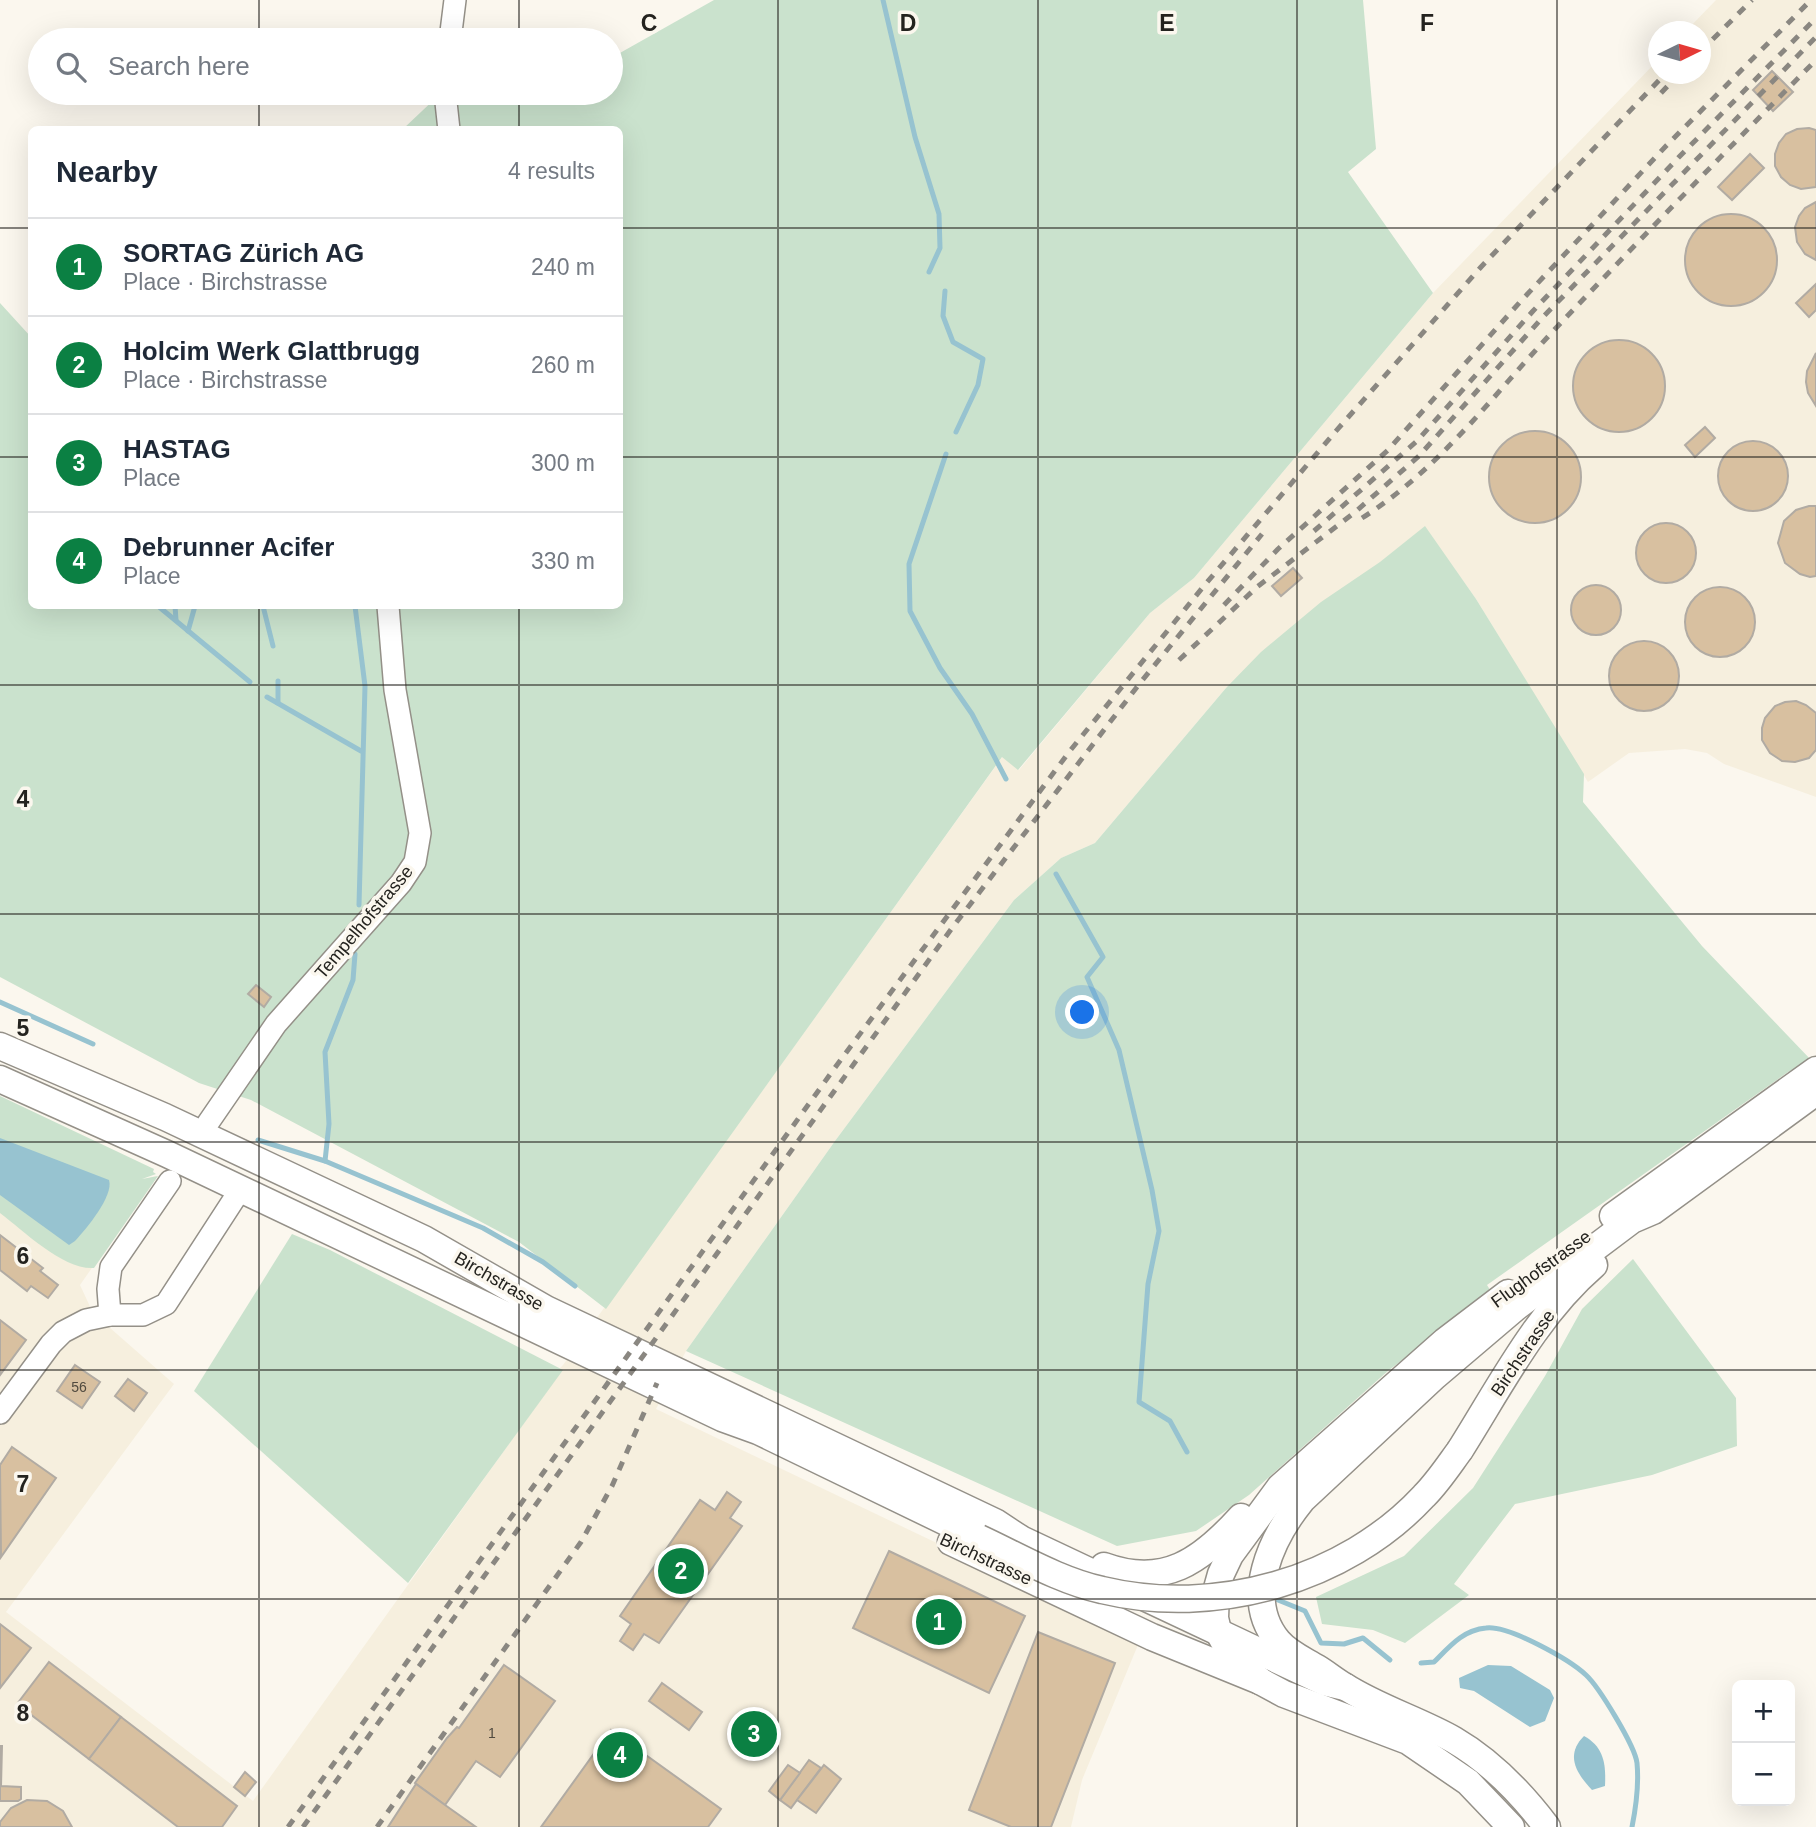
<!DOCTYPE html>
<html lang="en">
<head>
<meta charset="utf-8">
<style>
  :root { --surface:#fff; --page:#f2f2f3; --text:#1f2937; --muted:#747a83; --line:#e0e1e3; --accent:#0b8043 }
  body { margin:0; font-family:Helvetica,sans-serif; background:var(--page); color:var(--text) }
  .controls { position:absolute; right:21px; bottom:21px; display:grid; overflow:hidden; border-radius:10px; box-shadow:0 7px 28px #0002 }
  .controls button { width:63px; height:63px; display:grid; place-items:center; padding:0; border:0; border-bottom:2px solid var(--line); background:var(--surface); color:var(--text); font:35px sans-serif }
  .compass { position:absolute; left:1648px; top:21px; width:63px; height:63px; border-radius:50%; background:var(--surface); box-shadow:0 7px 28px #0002; rotate:85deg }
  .you { position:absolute; left:1083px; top:1013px; width:24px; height:24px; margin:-18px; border:5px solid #fff; border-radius:50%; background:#1a73e8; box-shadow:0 0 0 10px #1a73e833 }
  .badge { display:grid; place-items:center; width:46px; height:46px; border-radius:50%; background:var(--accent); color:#fff; font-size:23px; font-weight:700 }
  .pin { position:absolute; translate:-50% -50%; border:4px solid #fff; box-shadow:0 2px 7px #0006 }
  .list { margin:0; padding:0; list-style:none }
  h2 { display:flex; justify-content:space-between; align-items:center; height:91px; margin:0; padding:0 28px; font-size:30px }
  h2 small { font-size:23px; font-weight:400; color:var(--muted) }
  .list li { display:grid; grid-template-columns:46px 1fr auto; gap:21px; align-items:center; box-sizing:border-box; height:98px; padding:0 28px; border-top:2px solid var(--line) }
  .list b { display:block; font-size:26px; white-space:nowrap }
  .list p { margin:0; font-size:23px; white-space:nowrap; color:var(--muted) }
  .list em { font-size:23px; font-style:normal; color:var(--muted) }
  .icon { flex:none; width:38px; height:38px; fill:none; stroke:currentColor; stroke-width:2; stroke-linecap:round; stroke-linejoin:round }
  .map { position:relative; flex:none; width:1816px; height:1827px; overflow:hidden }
  .search { position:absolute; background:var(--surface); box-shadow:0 7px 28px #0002; left:28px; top:28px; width:595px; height:77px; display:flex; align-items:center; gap:18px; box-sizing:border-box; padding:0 24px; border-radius:38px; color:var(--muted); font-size:26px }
  .panel { position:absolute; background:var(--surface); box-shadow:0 7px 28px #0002; left:28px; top:126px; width:595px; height:483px; border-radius:10px }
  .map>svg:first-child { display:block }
  .built { fill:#f6efde }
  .green { fill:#cae2cd }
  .water { fill:#97c3d0 }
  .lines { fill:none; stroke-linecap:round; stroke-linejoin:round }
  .stream { stroke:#97c3d0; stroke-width:5 }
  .building { fill:#d8c0a0; stroke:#b1aba3; stroke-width:2 }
  .minor-casing { stroke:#949088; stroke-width:24 }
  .major-casing { stroke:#949088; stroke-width:29 }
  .minor { stroke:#fff; stroke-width:21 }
  .major { stroke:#fff; stroke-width:26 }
  .rail { stroke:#8a8781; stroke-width:5; stroke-dasharray:9 9; stroke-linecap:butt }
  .major-bridge-casing { stroke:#949088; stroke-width:29; stroke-linecap:butt }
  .major-bridge { stroke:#fff; stroke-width:26 }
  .grid { fill:none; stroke:#24231f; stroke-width:2; stroke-opacity:0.55 }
  .labels { text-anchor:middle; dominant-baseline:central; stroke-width:7; stroke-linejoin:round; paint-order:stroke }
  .number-label { font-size:14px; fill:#514a3f }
  .street-label { font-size:18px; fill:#24231f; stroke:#fbf7ee }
  .grid-label { font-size:23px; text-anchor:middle; font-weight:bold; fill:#24231f; stroke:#fbf7ee; stroke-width:7; stroke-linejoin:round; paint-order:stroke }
</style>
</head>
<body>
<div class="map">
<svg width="1816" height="1827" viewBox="0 0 1816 1827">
  <rect width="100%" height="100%" fill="#fbf7ee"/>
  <path class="built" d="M1716,0H1816V797L1724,764L1707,753L1685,749L1629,753L1588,782L1476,599L1425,527L1226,688L1095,843L1061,858L1014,900L835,1141L686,1351L656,1409L1140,1640L1082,1780L1071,1827H0V1116L142,1180L156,1176L80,1285L93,1313L174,1384L6,1612L253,1801L562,1370L560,1368L563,1365L604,1308H606L1003,756L1019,770L1150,613L1194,578L1433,293L1658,60V74H1700V32L1686,31Z"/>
  <g class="green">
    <path d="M714,0H1363L1376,149L1348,172L1433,293L1194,578L1150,613L1018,770L1002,757L606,1309L519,1242L251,1100L199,1083L0,977V303L31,337L32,606H620V130L403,129L441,93H611V58Z"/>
    <path d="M1425,526L1476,599L1584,774L1583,802L1702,946L1812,1061L1788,1072L1487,1285L1492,1293L1389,1370L1249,1495L1196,1531L1117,1546L686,1351L835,1141L1014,900L1061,858L1095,843L1226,688L1261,652L1321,602L1380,562Z"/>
    <path d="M0,1096L154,1169L153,1172L156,1174L142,1179L158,1176L94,1268C63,1270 24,1231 0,1213Z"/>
    <path d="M292,1234L330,1250L563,1370L408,1583L194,1391Z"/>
    <path d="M1633,1259L1736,1398L1737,1446L1652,1475L1515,1504L1454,1584L1469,1595L1405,1643L1373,1630L1322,1624L1316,1597L1404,1556L1473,1488L1545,1376L1582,1309Z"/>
  </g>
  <g class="water">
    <path d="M0,1138L109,1180C114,1196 86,1229 75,1241L69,1245L0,1195Z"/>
    <path d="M1488,1665L1511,1666L1550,1690L1554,1698L1545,1721L1530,1727L1474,1691L1460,1688L1459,1678Z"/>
    <path d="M1584,1736C1604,1747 1606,1764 1605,1786L1592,1790C1576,1773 1565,1755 1584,1736Z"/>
  </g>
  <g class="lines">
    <g class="stream">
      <path d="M883,0L915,137L939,214L940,248L929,272"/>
      <path d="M945,291L943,316L953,342L983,359L978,385L956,432"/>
      <path d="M946,454L909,564L910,611L940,668L972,714L1006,779"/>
      <path d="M158,606L250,682"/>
      <path d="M175,606L176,620"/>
      <path d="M263,606L273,646"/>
      <path d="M355,606L365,686L359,905"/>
      <path d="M188,631L195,606"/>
      <path d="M267,697L361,751"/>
      <path d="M278,703V681"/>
      <path d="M1056,874L1103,957L1087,977L1119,1050L1152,1190L1159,1231L1148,1284L1139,1402L1170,1421L1187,1452"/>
      <path d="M0,1002L93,1044"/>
      <path d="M258,1140L325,1161L483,1228L543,1262L575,1286"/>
      <path d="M325,1161L329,1124L325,1052L353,980L355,954"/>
      <path d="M1278,1600L1305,1611L1321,1643L1344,1644L1363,1638L1390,1660"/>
      <path d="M1421,1663L1434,1662C1450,1646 1463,1630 1486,1628C1509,1625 1570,1660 1586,1675C1599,1687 1635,1746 1637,1763C1639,1784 1636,1807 1632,1827"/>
    </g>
  </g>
  <g class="building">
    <path d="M1772,71L1793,92L1773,111L1753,90Z"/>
    <path d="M1809,128L1816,130V187L1801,189L1790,185L1781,177L1775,166V154L1779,143L1786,134L1797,129Z"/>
    <path d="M1750,154L1764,168L1732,200L1718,187Z"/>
    <path d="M1816,202V260L1805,254L1797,242L1795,227L1799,216L1805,208Z"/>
    <circle cx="1731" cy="260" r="46"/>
    <path d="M1816,284V310L1809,317L1796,303Z"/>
    <circle cx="1619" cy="386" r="46"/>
    <path d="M1816,353V406L1808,393L1806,382L1807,371Z"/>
    <path d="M1705,427L1715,438L1695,457L1685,445Z"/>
    <circle cx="1535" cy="477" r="46"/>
    <circle cx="1753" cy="476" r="35"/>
    <path d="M1809,506H1816V576L1810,577L1800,574L1785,563L1778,543L1784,521L1796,510Z"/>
    <circle cx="1666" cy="553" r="30"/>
    <path d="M1293,568L1302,578L1281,596L1272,586Z"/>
    <circle cx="1596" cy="610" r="25"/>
    <circle cx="1720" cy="622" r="35"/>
    <circle cx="1644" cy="676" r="35"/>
    <path d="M1796,701L1806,705L1816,713V750L1809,758L1795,762L1782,761L1770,753L1762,740V728L1765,718L1775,706L1785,702Z"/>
    <path d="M256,985L271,997L264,1007L248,994Z"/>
    <path d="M0,1235L43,1268L40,1271L58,1285L48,1298L31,1286L27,1291L0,1270Z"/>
    <path d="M0,1320L26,1340L0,1375Z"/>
    <path d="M75,1365L100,1382L82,1408L57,1391Z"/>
    <path d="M128,1379L147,1393L134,1411L115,1396Z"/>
    <path d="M12,1447L56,1478L1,1557L0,1465Z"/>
    <path d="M727,1492L741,1502L730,1518L742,1526L659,1643L644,1634L633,1650L620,1641L631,1624L620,1616L700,1500L715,1510Z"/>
    <path d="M889,1551L1025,1616L989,1693L853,1628Z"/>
    <path d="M0,1624L31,1648L0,1688Z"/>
    <path d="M1038,1632L1115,1663L1051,1827H1011L969,1810Z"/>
    <path d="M49,1662L121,1717L89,1759L17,1704Z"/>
    <path d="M504,1665L555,1701L500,1777L476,1761L445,1805L415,1783L447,1738L457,1727L459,1728Z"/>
    <path d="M662,1683L702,1712L689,1730L649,1701Z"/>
    <path d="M754,1712L774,1727L755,1754L735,1740Z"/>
    <path d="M121,1717L237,1806L222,1827H178L89,1759Z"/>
    <path d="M611,1730L721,1809L708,1827H541Z"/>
    <path d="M0,1746H2L1,1786L21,1787V1799L18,1801H0Z"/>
    <path d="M809,1760L821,1768L791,1808L780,1800Z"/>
    <path d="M788,1765L800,1773L780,1800L769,1791Z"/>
    <path d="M824,1765L841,1779L816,1813L797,1800Z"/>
    <path d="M245,1772L256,1782L245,1796L234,1787Z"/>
    <path d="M416,1784L445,1805L476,1827H388Z"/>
    <path d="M27,1800L47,1801L63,1811L72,1827H0V1822L11,1808Z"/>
  </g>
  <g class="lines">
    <defs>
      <g id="minor">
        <path d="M450,40L455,0"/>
        <path d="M445,93L449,130"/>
        <path d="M208,1123L276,1024L401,883L415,862L420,833L395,690L388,606"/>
        <path d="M110,1315L108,1289L111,1267L170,1181"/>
        <path d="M0,1413L51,1344L63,1332L86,1320L110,1315H143L166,1304L240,1190"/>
      </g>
      <g id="major">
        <path d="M0,1046L165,1117L424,1239L546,1309L995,1522L1021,1539L1324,1682L1345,1687"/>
        <path d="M0,1079L167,1154L722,1418L758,1431L979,1538"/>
        <path d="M1613,1216L1816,1070"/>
        <path d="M1460,1450C1501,1385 1536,1315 1594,1265"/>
        <path d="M951,1542L1152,1637L1260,1681L1284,1694L1408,1741L1468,1782L1511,1827"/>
        <path d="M1104,1566C1164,1588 1201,1561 1241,1517"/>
        <path d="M1260,1681L1230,1653L1218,1631L1215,1618L1216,1592L1221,1574L1230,1555L1280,1487L1445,1341L1508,1293"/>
        <path d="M1547,1827C1522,1794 1490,1761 1454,1740C1419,1720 1378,1708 1344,1686C1335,1681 1327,1674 1317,1668C1304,1660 1288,1653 1278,1641C1242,1598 1272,1537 1302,1500L1435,1376L1515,1308L1632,1220L1653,1211L1816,1092"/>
      </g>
    </defs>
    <use href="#minor" class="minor-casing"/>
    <use href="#major" class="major-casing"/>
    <use href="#minor" class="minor"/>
    <use href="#major" class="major"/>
    <g class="rail">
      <path d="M1700,52L1752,0"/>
      <path d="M1661,93L1679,74"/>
      <path d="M1362,518C1441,468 1493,395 1556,328C1641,238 1728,149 1816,60"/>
      <path d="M1314,531L1417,441L1533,311L1679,157L1816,18"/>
      <path d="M1224,605L1278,549L1388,450L1520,302L1666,146L1811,0"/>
      <path d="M1179,660L1257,587L1354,513L1419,456L1542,318L1816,37"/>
      <path d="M288,1827L834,1069L1069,752L1203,587L1336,431L1481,267L1665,74"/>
      <path d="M303,1827L952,928L1140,683L1262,534"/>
      <path d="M377,1827L581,1542L612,1486L657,1383"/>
    </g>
    <defs>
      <path id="major-bridge" d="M979,1538C1018,1556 1060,1581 1102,1590C1215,1617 1345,1581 1424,1496C1438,1482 1449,1465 1460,1450"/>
    </defs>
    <use href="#major-bridge" class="major-bridge-casing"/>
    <use href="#major-bridge" class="major-bridge"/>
  </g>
  <path class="grid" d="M259,0V40M519,0V40M778,0V1827M1038,0V1827M1297,0V1827M1557,0V1827M259,93V130M519,93V130M0,228H32M620,228H1816M0,457H32M620,457H1816M259,606V1827M519,606V1827M0,685H1816M0,914H1816M0,1142H1816M0,1370H1816M0,1599H1816"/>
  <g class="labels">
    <g class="number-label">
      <text x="79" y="1387">56</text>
      <text x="492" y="1733">1</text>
    </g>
    <g class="street-label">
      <text transform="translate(364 922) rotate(-50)">Tempelhofstrasse</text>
      <text transform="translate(1541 1269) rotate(-36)">Flughofstrasse</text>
      <text transform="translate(499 1281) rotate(30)">Birchstrasse</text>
      <text transform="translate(1523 1353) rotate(-56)">Birchstrasse</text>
      <text transform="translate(986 1559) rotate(25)">Birchstrasse</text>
    </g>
  </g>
  <g class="grid-label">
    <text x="649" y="31">C</text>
    <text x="908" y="31">D</text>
    <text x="1167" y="31">E</text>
    <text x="1427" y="31">F</text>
    <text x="23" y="807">4</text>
    <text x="23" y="1036">5</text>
    <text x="23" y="1264">6</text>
    <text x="23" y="1492">7</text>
    <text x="23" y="1721">8</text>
  </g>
</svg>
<div class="controls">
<button>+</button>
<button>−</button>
</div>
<svg class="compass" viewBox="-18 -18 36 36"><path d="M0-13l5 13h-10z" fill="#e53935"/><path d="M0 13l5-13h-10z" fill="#747a83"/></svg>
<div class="you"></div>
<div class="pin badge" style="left:939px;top:1622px">1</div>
<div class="pin badge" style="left:681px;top:1571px">2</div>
<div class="pin badge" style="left:754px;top:1734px">3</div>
<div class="pin badge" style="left:620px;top:1755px">4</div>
<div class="search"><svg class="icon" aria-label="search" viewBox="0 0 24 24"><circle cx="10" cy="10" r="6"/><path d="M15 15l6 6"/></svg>Search here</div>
<section class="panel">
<h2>Nearby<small>4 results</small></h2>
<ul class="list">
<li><span class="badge">1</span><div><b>SORTAG Zürich AG</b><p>Place · Birchstrasse</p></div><em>240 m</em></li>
<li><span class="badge">2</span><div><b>Holcim Werk Glattbrugg</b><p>Place · Birchstrasse</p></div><em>260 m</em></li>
<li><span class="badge">3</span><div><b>HASTAG</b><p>Place</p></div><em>300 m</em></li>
<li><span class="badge">4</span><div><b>Debrunner Acifer</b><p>Place</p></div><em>330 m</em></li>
</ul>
</section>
</div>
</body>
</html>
